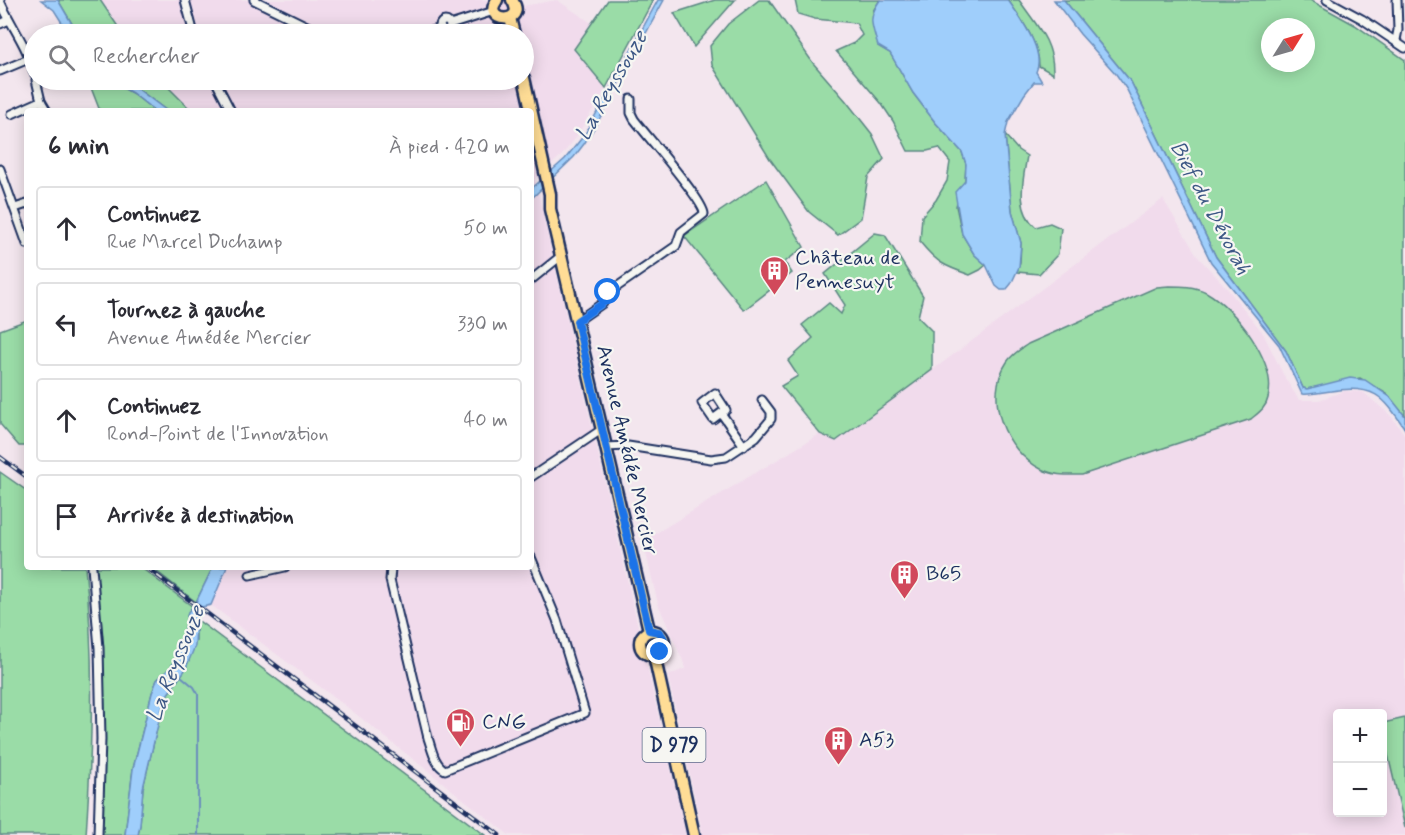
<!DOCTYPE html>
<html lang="fr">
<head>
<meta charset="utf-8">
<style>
  :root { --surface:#fff; --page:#f7f7f7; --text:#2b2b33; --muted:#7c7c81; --line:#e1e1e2 }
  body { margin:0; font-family:Mynerve,sans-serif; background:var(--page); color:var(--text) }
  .controls { position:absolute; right:18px; bottom:18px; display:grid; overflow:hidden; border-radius:6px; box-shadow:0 3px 15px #0003 }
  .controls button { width:54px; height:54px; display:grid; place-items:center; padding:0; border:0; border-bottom:2px solid var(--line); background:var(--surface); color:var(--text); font:30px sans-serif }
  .compass { position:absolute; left:1261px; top:18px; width:54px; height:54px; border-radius:50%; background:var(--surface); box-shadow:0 3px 15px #0003; rotate:53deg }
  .stop { position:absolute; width:18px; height:18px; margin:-14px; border:4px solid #1a73e8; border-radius:50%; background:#fff }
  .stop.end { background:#1a73e8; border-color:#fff; box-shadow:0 2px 6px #0008 }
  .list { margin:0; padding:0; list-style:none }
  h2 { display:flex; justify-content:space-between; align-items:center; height:78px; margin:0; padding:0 24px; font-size:26px }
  h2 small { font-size:20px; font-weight:400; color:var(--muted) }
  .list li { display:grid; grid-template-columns:39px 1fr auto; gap:18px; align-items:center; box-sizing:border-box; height:84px; margin:0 12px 12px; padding:0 12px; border:2px solid var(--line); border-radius:6px }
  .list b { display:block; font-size:22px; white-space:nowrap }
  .list p { margin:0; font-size:20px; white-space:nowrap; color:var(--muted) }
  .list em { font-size:20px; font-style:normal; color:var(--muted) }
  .icon { flex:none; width:33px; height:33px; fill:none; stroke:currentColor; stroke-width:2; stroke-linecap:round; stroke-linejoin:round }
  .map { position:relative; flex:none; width:1405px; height:835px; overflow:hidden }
  .search { position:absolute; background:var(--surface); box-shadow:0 3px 15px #0003; left:24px; top:24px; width:510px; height:66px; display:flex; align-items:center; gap:15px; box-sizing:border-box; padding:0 21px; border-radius:33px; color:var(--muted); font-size:22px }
  .panel { position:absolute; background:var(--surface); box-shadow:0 3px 15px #0003; left:24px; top:108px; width:510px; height:462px; border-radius:6px }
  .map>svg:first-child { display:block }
  .built { fill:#f1dbec; fill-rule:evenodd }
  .green { fill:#9adca7; stroke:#5a8682; stroke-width:1.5; fill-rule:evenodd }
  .water { fill:#9fcefb; stroke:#6a8ebc; stroke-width:1.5 }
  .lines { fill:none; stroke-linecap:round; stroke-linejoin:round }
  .stream { stroke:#6a8ebc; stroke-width:2 }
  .street-casing { stroke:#1b2f5e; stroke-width:11 }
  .primary-casing { stroke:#1b2f5e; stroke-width:15 }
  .street { stroke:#f6f6f2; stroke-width:7 }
  .primary { stroke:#ffdd96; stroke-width:10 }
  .rail-casing { stroke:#1b2f5e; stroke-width:4.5 }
  .rail { stroke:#f6f6f2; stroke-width:2; stroke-dasharray:7; stroke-linecap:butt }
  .route { stroke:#1a73e8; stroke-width:8 }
  .labels { text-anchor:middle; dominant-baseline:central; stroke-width:4.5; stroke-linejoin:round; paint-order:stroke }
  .shield { fill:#f6f6f2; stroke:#5d6b8a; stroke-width:1.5 }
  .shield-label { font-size:20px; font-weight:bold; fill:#1b2f5e }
  .poi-label { font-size:21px; fill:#1b2f5e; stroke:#f6f6f2; text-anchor:start }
  .street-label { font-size:21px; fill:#1b2f5e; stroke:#f6f6f2 }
  .water-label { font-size:22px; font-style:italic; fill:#3c5785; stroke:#f6f6f2 }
</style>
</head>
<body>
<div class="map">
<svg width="1405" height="835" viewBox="0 0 1405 835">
  <rect width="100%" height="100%" fill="#f3e6ee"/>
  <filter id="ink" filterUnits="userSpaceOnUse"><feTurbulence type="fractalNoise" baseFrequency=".0167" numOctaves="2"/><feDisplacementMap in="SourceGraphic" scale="12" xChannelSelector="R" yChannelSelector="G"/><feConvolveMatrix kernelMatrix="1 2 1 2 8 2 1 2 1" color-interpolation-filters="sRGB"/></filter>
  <g filter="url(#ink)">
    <g class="built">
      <path d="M100,0H521L523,6L557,0L593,24L574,49L606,88L575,139L562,155L535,179L686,835H509L347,707L211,605L227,567H531V111H192L161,80H524V34H123Z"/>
      <path d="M1163,199L1198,257L1226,287L1263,333L1285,378L1299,400H1319L1345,391L1363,392L1391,416L1405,435V835H703L668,676L686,668L658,604L643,541L820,434L837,441ZM1338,714H1382V812H1338Z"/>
    </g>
    <g class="green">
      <path d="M58,0H100L123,34H78Z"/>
      <path d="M608,0H653L606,88L574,49Z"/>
      <path d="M715,0H735L694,47L674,13Z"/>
      <path d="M759,0H769L813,63L846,101L872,134L884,159L868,177L861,218L838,235L809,212L770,159L712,65L710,46L728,24Z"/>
      <path d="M795,0H880L873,11L878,46L890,53L913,93L935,122L962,152L966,164L965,181L961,188L956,206L962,234L974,254L986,265L980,270L970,275C944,266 937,263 920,242L922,216L936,200L947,181L950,162L939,148L927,151H908L893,121L881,103L836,51L854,43L862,35L856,23L815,19L798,14Z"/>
      <path d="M1008,0H1019C1037,26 1054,42 1053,74L1039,66C1039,42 1021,19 1008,0Z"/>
      <path d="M1064,0H1310L1355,25L1405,60V416L1387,394L1360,378L1307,389L1303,388L1286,351L1216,257L1131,82ZM1270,27H1306V63H1270Z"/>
      <path d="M88,80H109L132,93L155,111H100Z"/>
      <path d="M126,80H161L192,111H167Z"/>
      <path d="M1005,135L1018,150L1027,156C1023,180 1015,210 1036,227L1050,223L1061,228L1058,254L1039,274L1017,272L1020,262L1021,243L1012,211Z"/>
      <path d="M766,180L804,247L785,262L792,273L744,310L684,236Z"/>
      <path d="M875,233L885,235L923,296L918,317L932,331V370L836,441L820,434L781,386L798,376L788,361L813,338L802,325L829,303L841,314L845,305L825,274Z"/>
      <path d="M1169,286C1182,286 1194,286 1206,292C1235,308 1278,363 1268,398C1266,408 1258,413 1251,419L1082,475C1068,475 1054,476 1041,469C1005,451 983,398 1007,362C1012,354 1021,349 1028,344L1157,287Z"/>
      <path d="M27,320V446H19L0,424V330Z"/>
      <path d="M0,472L27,491V567H85C95,656 92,745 86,835H0Z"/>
      <path d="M96,567H140L193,607L188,612L182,646L171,667L157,680L152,693L133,769L125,835H100C108,745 103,657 96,567Z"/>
      <path d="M151,567H213L196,602Z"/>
      <path d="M196,621L200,622L485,835H138L140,825L143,788L161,712L167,695L185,670L196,641Z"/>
      <path d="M1405,718V828L1382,729L1383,723Z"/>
    </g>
    <g class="water">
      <path d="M41,0H58L78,34H69L54,10Z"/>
      <path d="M658,0H664L596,125L584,144L574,157L531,199V189L565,159L585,134Z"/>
      <path d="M880,0H1008C1020,18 1046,51 1036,72L1042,82H1034L1024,95L1008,122L1005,135L1012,211L1021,243L1019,267L1011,284L1006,290H1001L996,286L986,265L974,254L962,234L955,192L965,181L966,164L962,152L935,122L913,93L890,53L878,46C872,25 867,19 880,0Z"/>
      <path d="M1054,0H1064L1131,82L1216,257L1286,351L1303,388L1307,389L1350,378L1365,380L1390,397L1405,416V429C1383,395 1373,384 1331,391C1322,392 1311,395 1302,394L1279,345L1211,262L1127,90L1116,74L1080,34Z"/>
      <path d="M109,80H126L167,111H155L132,93Z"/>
      <path d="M213,567H227L211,605L202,607L196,621L195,646L185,670L167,695L161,712L143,788L140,825L138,835H125L133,769L152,693L157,680L171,667L182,646L188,612L196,602Z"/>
    </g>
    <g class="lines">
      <path class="stream" d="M181,676L194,687L198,694V835"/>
      <defs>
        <g id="street">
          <path d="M185,0L194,34"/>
          <path d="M254,0L321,33L329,34"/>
          <path d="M1327,0L1362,19L1405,48"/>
          <path d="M0,1C11,26 28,47 34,73"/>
          <circle cx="445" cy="26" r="5"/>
          <path d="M0,24L9,20"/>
          <path d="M450,25L494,11"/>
          <path d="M421,34L441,28"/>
          <path d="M1396,40L1398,30L1397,0"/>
          <path d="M0,71L31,58"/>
          <path d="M36,80L41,101L47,111"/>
          <path d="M215,80L231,111"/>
          <path d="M12,114L41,101"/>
          <path d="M0,169L27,244"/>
          <path d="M15,208L27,204"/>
          <path d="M531,280L561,256"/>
          <path d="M577,321L603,303L608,293L676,246L681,232L704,214C705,202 645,134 634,119L631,113V99"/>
          <path d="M721,413L713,419L702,403L715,393L726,410L721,413L744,446"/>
          <path d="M605,447L628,446L711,459L726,457L756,437L771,419V412L762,400"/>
          <path d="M531,477L601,430"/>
          <path d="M92,567L99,648L101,739L98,835"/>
          <path d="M391,568L390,580L428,738C432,749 434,764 445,770L585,713L557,620L531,557"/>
          <path d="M250,575L285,567"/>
        </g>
        <g id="primary">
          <path d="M497,0C480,24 529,25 512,0"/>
          <path d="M510,18L514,34"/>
          <path d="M524,78L550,194V209L649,630"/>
          <circle cx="652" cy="643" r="12"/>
          <path d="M654,655L694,835"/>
        </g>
      </defs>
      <use href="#street" class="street-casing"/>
      <use href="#primary" class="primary-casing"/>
      <use href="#street" class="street"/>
      <use href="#primary" class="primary"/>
      <defs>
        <g id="rail">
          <path d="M0,457L27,477"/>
          <path d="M146,567L499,835"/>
        </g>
      </defs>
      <use href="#rail" class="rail-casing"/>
      <use href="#rail" class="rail"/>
    </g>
  </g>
  <g class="lines" filter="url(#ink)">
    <path class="route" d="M608,292L603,303L577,321L649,630L659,632C666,638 666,645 660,652"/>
  </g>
  <defs>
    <symbol id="building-pin" viewBox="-11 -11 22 30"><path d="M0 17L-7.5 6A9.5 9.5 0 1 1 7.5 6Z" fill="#d1495b" stroke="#f6f6f2"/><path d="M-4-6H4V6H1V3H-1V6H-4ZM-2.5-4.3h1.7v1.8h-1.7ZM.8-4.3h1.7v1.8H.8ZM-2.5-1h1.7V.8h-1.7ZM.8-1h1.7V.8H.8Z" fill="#fff"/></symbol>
    <symbol id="fuel-pin" viewBox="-11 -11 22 30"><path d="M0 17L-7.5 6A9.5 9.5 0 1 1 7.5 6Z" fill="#d1495b" stroke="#f6f6f2"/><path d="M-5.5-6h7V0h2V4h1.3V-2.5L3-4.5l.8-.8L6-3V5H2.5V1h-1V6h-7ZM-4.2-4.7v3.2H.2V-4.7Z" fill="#fff"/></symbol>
  </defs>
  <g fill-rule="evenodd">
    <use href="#building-pin" x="758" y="254" width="33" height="45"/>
    <use href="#building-pin" x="888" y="558" width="33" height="45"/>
    <use href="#fuel-pin" x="444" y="706" width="33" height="45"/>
    <use href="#building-pin" x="822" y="724" width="33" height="45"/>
  </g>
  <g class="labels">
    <rect class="shield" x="642.5" y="728" width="63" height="34" rx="4.5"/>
    <g class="shield-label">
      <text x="674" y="745">D 979</text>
    </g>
    <g class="poi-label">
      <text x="795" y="258">Château de<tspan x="795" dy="24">Pennesuyt</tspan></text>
      <text x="926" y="574">B65</text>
      <text x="482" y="722">CNG</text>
      <text x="859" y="740">A53</text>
    </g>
    <g class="street-label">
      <text transform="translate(627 450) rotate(77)">Avenue Amédée Mercier</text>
    </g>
    <g class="water-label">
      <text transform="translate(612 86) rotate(-60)">La Reyssouze</text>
      <text transform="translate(1210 208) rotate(62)">Bief du Dévorah</text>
      <text transform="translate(176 664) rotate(-68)">La Reyssouze</text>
    </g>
  </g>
</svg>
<div class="controls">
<button>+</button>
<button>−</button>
</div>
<svg class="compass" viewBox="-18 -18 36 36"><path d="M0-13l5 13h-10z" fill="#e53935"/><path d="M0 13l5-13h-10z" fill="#7c7c81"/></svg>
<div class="stop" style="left:608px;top:292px"></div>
<div class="stop end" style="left:660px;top:652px"></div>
<div class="search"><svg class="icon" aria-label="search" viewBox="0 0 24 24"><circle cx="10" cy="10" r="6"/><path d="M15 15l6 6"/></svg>Rechercher</div>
<section class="panel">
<h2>6 min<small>À pied · 420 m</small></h2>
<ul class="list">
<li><svg class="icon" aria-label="ahead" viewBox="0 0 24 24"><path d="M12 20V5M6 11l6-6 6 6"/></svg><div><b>Continuez</b><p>Rue Marcel Duchamp</p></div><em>50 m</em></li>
<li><svg class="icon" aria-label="left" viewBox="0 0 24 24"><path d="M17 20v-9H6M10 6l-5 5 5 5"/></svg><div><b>Tournez à gauche</b><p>Avenue Amédée Mercier</p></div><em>330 m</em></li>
<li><svg class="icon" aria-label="ahead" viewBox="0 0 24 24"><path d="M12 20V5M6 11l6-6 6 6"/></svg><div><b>Continuez</b><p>Rond-Point de l'Innovation</p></div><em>40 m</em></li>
<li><svg class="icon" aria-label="arrive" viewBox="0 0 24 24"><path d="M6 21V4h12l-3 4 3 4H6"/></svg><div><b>Arrivée à destination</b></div></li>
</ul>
</section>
</div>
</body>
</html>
